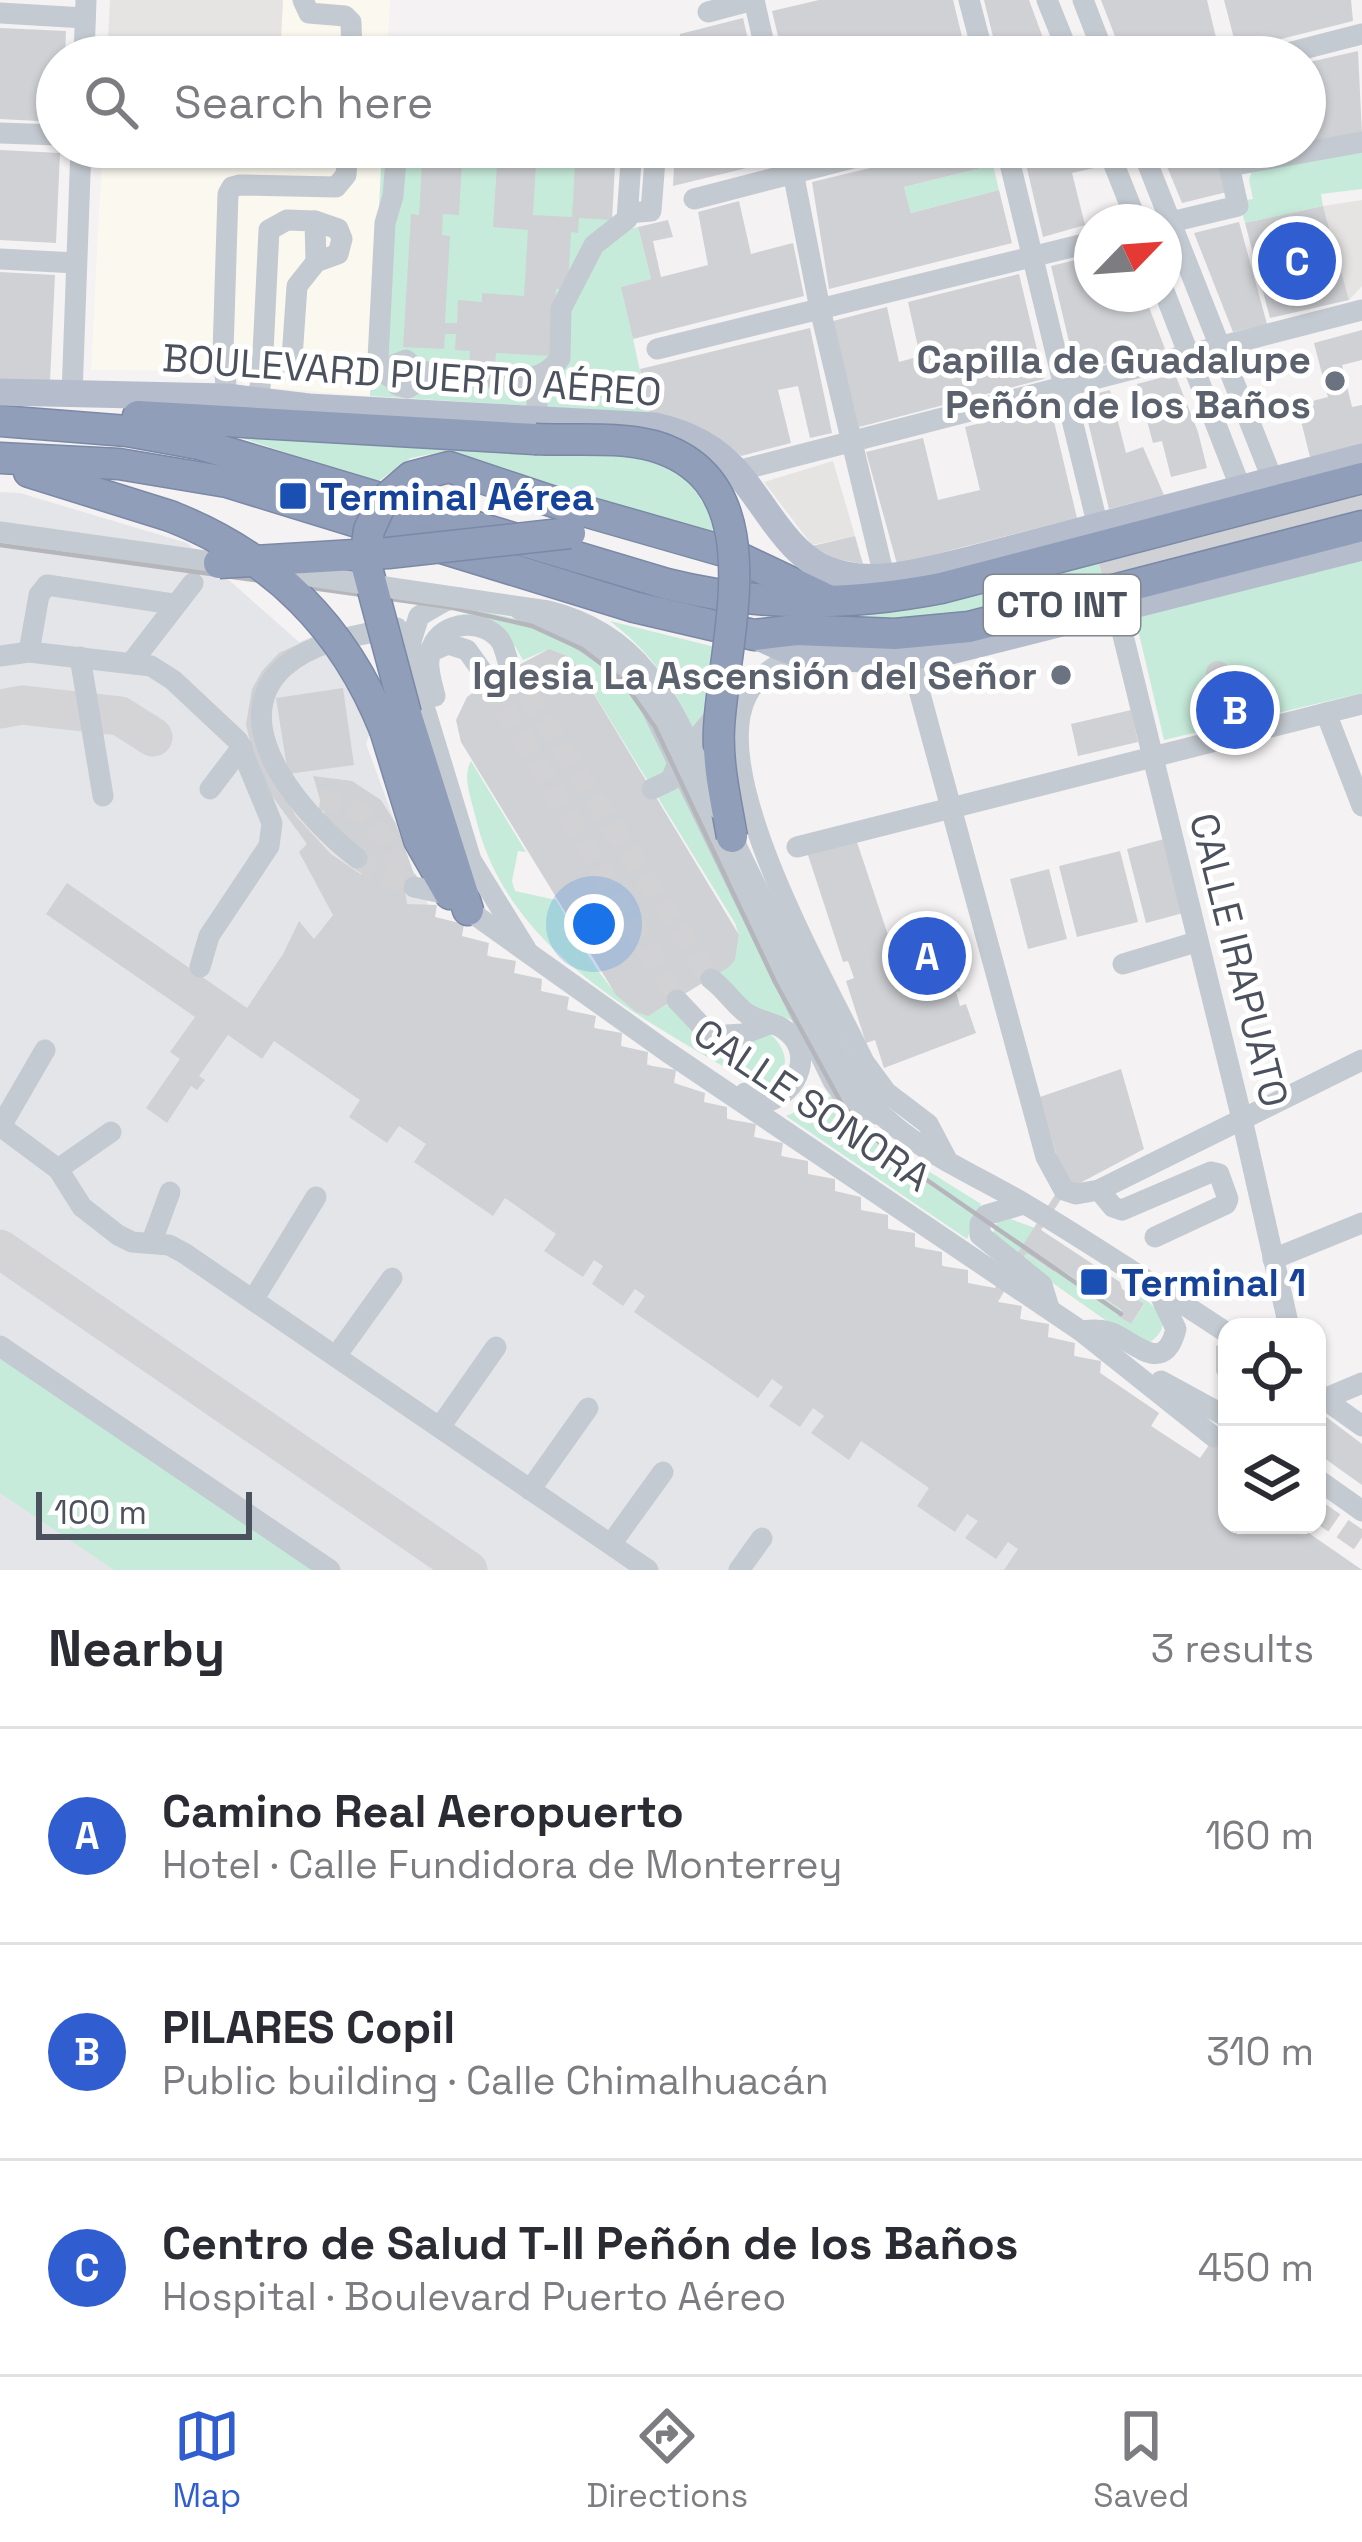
<!DOCTYPE html>
<html lang="en">
<head>
<meta charset="utf-8">
<style>
  :root { --surface:#fff; --page:#f7f7f7; --text:#2b2b33; --muted:#7c7c81; --line:#e1e1e2; --accent:#305dd0 }
  body { margin:0; font-family:"Space Grotesk",sans-serif; background:var(--page); color:var(--text) }
  .controls { position:absolute; right:36px; bottom:36px; display:grid; overflow:hidden; border-radius:24px; box-shadow:0 3px 9px #0004 }
  .controls button { width:108px; height:108px; display:grid; place-items:center; padding:0; border:0; border-bottom:3px solid var(--line); background:var(--surface); color:var(--text); font:60px sans-serif }
  .compass { position:absolute; left:1074px; top:204px; width:108px; height:108px; border-radius:50%; background:var(--surface); box-shadow:0 3px 9px #0004; rotate:65deg }
  .scale { position:absolute; left:36px; bottom:30px; width:216px; box-sizing:border-box; padding-left:12px; border:6px solid #4c525d; border-top:0; font-size:33px; line-height:42px; white-space:nowrap; color:#4c525d; -webkit-text-stroke:9px #fff; paint-order:stroke }
  .you { position:absolute; left:594px; top:924px; width:42px; height:42px; margin:-30px; border:9px solid #fff; border-radius:50%; background:#1a73e8; box-shadow:0 0 0 18px #1a73e833 }
  .badge { display:grid; place-items:center; width:78px; height:78px; border-radius:50%; background:var(--accent); color:#fff; font-size:39px; font-weight:700 }
  .pin { position:absolute; translate:-50% -50%; border:6px solid #fff; box-shadow:0 3px 12px #0006 }
  .list { margin:0; padding:0; list-style:none }
  h2 { display:flex; justify-content:space-between; align-items:center; height:156px; margin:0; padding:0 48px; font-size:51px }
  h2 small { font-size:39px; font-weight:400; color:var(--muted) }
  .list li { display:grid; grid-template-columns:78px 1fr auto; gap:36px; align-items:center; box-sizing:border-box; height:216px; padding:0 48px; border-top:3px solid var(--line) }
  .list b { display:block; font-size:45px; white-space:nowrap }
  .list p { margin:0; font-size:39px; white-space:nowrap; color:var(--muted) }
  .list em { font-size:39px; font-style:normal; color:var(--muted) }
  .icon { flex:none; width:66px; height:66px; fill:none; stroke:currentColor; stroke-width:2; stroke-linecap:round; stroke-linejoin:round }
  .map { position:relative; flex:none; width:1362px; height:1570px; overflow:hidden }
  .search { position:absolute; background:var(--surface); box-shadow:0 3px 9px #0004; left:36px; right:36px; top:36px; height:132px; display:flex; align-items:center; gap:30px; box-sizing:border-box; padding:0 42px; border-radius:66px; color:var(--muted); font-size:45px }
  .sheet { height:804px; background:var(--surface) }
  nav { display:flex; justify-content:space-around; align-items:center; box-sizing:border-box; height:168px; border-top:3px solid var(--line); background:var(--surface); font-size:33px; color:var(--muted) }
  nav a { display:grid; justify-items:center; gap:6px }
  nav .on { color:var(--accent) }
  .map>svg:first-child { display:block }
  .commercial { fill:#fbf9ef }
  .education { fill:#e5e4e3 }
  .airport { fill:#e4e5e8 }
  .green { fill:#c7ebda }
  .lines { fill:none; stroke-linecap:round; stroke-linejoin:round }
  .taxiway { stroke:#d4d4d6; stroke-width:39 }
  .building { fill:#d0d1d5 }
  .minor-tunnel { stroke:#d2d2d4; stroke-width:21; stroke-dasharray:21 10; stroke-linecap:butt }
  .highway-casing { stroke:#7b89a6; stroke-width:33 }
  .minor { stroke:#c4cad1; stroke-width:21 }
  .major { stroke:#b5bdcd; stroke-width:27 }
  .highway { stroke:#909eba; stroke-width:30 }
  .rail { stroke:#b5b6bb; stroke-width:4.5 }
  .highway-bridge-casing { stroke:#7b89a6; stroke-width:33; stroke-linecap:butt }
  .minor-bridge { stroke:#c4cad1; stroke-width:21 }
  .highway-bridge { stroke:#909eba; stroke-width:30 }
  .worship-dot { fill:#6b7280; stroke:#fff; stroke-width:4.5 }
  .transit-dot { fill:#1a4fb4; stroke:#fff; stroke-width:4.5 }
  .labels { text-anchor:middle; dominant-baseline:central; stroke-width:10; stroke-linejoin:round; paint-order:stroke }
  .shield { fill:#fff; stroke:#82868e; stroke-width:3 }
  .shield-label { font-size:36px; font-weight:bold; fill:#4c525d }
  .worship-label { font-size:39px; font-weight:bold; fill:#5b616d; stroke:#fff; text-anchor:end }
  .street-label { font-size:39px; fill:#4c525d; stroke:#fff }
  .transit-label { font-size:39px; font-weight:bold; fill:#164399; stroke:#fff; text-anchor:start }
</style>
</head>
<body>
<div class="map">
<svg width="1362" height="1570" viewBox="0 0 1362 1570">
  <rect width="100%" height="100%" fill="#f4f2f2"/>
  <g class="commercial">
    <path d="M283,0H390L387,57H280Z"/>
    <path d="M276,147H382L370,396L243,385V376L206,371L91,370L102,156L274,165Z"/>
  </g>
  <g class="education">
    <path d="M110,0H283L280,57H107Z"/>
    <path d="M103,147H276L275,165L102,156Z"/>
    <path d="M1362,200V286L1349,300L1323,206Z"/>
    <path d="M833,461L855,536L812,545L764,482Z"/>
  </g>
  <path class="airport" d="M0,492L20,493L187,543L299,642L314,636L347,682L370,733L366,744L419,887L436,919L1159,1413L1151,1426L1227,1477V1525H1297L1362,1570H0Z"/>
  <g class="green">
    <path d="M382,147H576L612,220L611,233L638,227L651,279L622,287L649,413L370,396Z"/>
    <path d="M1362,148V189L1321,194L1323,206L1245,223L1239,201L1253,199L1249,180L1254,164Z"/>
    <path d="M993,165L999,190L911,213L904,187Z"/>
    <path d="M221,431L628,456C684,469 702,487 719,541L446,451L411,458L376,483Z"/>
    <path d="M1280,512L1098,563L1103,578C998,606 892,636 782,616L861,615L903,610Z"/>
    <path d="M1362,556V693L1164,740L1135,617Z"/>
    <path d="M486,612L529,622L601,660L642,703L794,1021L771,1012H751L714,977L735,959L739,936L735,923L577,666L568,656L549,649L523,660L515,646L510,647L504,636L441,625L457,615Z"/>
    <path d="M610,621L715,647L708,760C681,701 663,662 610,621Z"/>
    <path d="M471,761L526,852L518,851L512,881L515,891L556,900C578,935 608,1003 648,1015L673,1002L702,1034L771,1035C794,1055 788,1084 756,1086C646,1019 506,954 475,815C471,798 462,776 471,761Z"/>
    <path d="M836,1094L877,1139L981,1204L967,1239L786,1116Z"/>
    <path d="M1008,1218L1043,1231L1028,1255L1054,1272L1057,1267L1122,1310L1119,1316L1131,1324L1144,1305L1131,1295L1134,1292C1154,1305 1178,1322 1150,1342L1135,1341L1037,1272L993,1234L998,1219Z"/>
    <path d="M0,1356L315,1570H114L0,1493Z"/>
  </g>
  <g class="lines">
    <g class="taxiway">
      <path d="M0,709L22,705L120,716L153,737"/>
      <path d="M0,1249L468,1570"/>
    </g>
  </g>
  <g class="building">
    <path d="M819,0H953L967,57H783L772,11Z"/>
    <path d="M984,0H1029L1050,57H998Z"/>
    <path d="M1101,0H1207L1220,54L1123,57Z"/>
    <path d="M1224,0H1351L1353,21L1237,50Z"/>
    <path d="M743,18L752,57H679L680,34Z"/>
    <path d="M0,28L66,31L65,57H57V122L0,119Z"/>
    <path d="M1358,51L1362,134L1312,142L1305,100V63Z"/>
    <path d="M423,147H463L459,215L443,214L442,235L450,236L445,323H457L458,300L482,302V293L524,296L528,230L493,227L498,147H537L533,215L572,217L576,147H616L612,220L579,218L578,233L571,232L568,289H556L552,356L496,353L493,389L468,387L470,351L455,350L456,334H445L444,349L403,347L411,214L419,215Z"/>
    <path d="M675,147H772L775,161L673,186Z"/>
    <path d="M958,147H988L993,165L904,187L911,213L999,190L1012,243L829,289L812,182Z"/>
    <path d="M1022,147H1086L1094,168L1072,173L1085,225L1043,237Z"/>
    <path d="M1159,147H1267V149L1222,157L1231,191L1182,203Z"/>
    <path d="M0,150L60,153L56,243L0,240Z"/>
    <path d="M739,201L751,254L793,243L804,296L633,339L621,287L651,279L638,227L668,220L673,237L653,241L661,277L673,274L708,265L698,212Z"/>
    <path d="M1323,206L1349,300L1270,318L1245,223Z"/>
    <path d="M1239,222L1267,324L1233,332L1194,233Z"/>
    <path d="M1092,256V294H1144L1165,349L1076,371L1051,266Z"/>
    <path d="M0,272L55,275L50,381L0,379Z"/>
    <path d="M1019,274L1044,379L859,427L833,321L887,307L899,362L920,356L908,302Z"/>
    <path d="M810,328L832,433L810,438L798,386L778,390L791,443L741,456L724,442L649,413L640,369Z"/>
    <path d="M1362,330V360L1342,365L1352,407L1362,405V444L1310,457L1297,405L1328,397L1314,343Z"/>
    <path d="M1175,374L1198,432L1207,468L1171,477L1162,441L1153,443L1137,384Z"/>
    <path d="M1110,390L1126,453L1143,447L1164,495L1109,509L1082,397Z"/>
    <path d="M1050,405L1077,518L897,564L866,452L923,438L938,500L980,490L965,427Z"/>
    <path d="M1362,490V512L1103,578L1098,562Z"/>
    <path d="M855,536L863,564L836,559L812,546Z"/>
    <path d="M312,638L318,645L303,650L256,715L279,787L296,816L331,854L362,875L357,858L328,826L313,776L352,781L381,800L396,824L418,885L405,890L407,904L437,905L435,917L464,924L462,936L489,943L487,956L516,961L514,973L542,979L541,991L569,997L567,1010L596,1016L594,1028L622,1033L621,1046L648,1052L647,1065L676,1070L674,1083L705,1093L704,1102L727,1107V1119L756,1124L754,1137L783,1143L781,1156L808,1161V1174L835,1179V1191L861,1197V1210L888,1215V1229L915,1233V1247L942,1252V1266L968,1270V1283L995,1288L1064,1181L1040,1097L1121,1069L1144,1149L1067,1190L1041,1230L1120,1282L1122,1289L1144,1304L1131,1324L1118,1316L1122,1310L1057,1267L1054,1272L1026,1253L998,1302L1022,1306L1020,1319L1049,1324L1048,1337L1075,1343L1074,1356L1101,1361L1100,1373L1159,1413L1151,1426L1200,1458L1227,1419V1459L1219,1471L1227,1477V1525H1297L1362,1570H1004L1018,1549L1008,1542L996,1559L965,1538L978,1521L967,1514L955,1532L917,1506L929,1488L861,1441L849,1460L846,1458L811,1433L824,1416L813,1408L800,1427L769,1406L783,1387L772,1379L758,1398L634,1312L645,1296L635,1289L623,1306L592,1284L603,1266L594,1260L583,1277L544,1251L556,1234L505,1198L493,1216L414,1162L426,1144L399,1126L387,1143L349,1117L360,1100L274,1041L262,1059L228,1035L199,1076L205,1080L197,1090L191,1086L167,1123L146,1108L180,1059L170,1052L195,1017L46,914L67,883L247,1008L283,954L299,921L314,939L333,915L299,852L307,844L272,796L252,751L246,724L252,689L262,671L279,653Z"/>
    <path d="M549,649L568,656L577,666L739,935L735,960L729,967L648,1016L636,1012L616,995L461,742L456,720L467,697L489,681Z"/>
    <circle cx="1218" cy="673" r="12"/>
    <path d="M343,688L354,765L288,774L276,698Z"/>
    <path d="M1228,693L1230,702L1263,693L1268,712L1219,725L1212,698Z"/>
    <path d="M1131,710L1138,742L1078,756L1071,724Z"/>
    <path d="M856,839L892,947L883,950L887,961L916,952L913,944L943,934L952,960L946,962L961,991L956,992L960,1006L966,1004L976,1033L884,1068L875,1040L866,1043L846,981L854,978L848,961L843,962L808,855Z"/>
    <path d="M1164,839L1183,913L1146,923L1127,849Z"/>
    <path d="M1120,851L1138,922L1077,937L1059,866Z"/>
    <path d="M1049,869L1067,939L1028,949L1010,879Z"/>
    <path d="M1216,1345L1227,1352V1388L1216,1372Z"/>
    <path d="M1317,1410L1362,1444V1485L1317,1453Z"/>
  </g>
  <g class="lines">
    <g class="minor-tunnel">
      <path d="M510,668L711,979"/>
      <path d="M489,681L677,1000"/>
      <path d="M320,800C378,806 382,839 409,884"/>
      <path d="M357,858L380,873L410,884"/>
      <path d="M1317,1511L1362,1542"/>
    </g>
    <defs>
      <g id="highway">
        <path d="M138,416L535,439"/>
        <path d="M0,421L127,431L199,444L667,584C759,607 848,606 941,588L1362,478"/>
        <path d="M0,458L119,464L227,482L634,607L754,635L796,630L895,634L969,627L1362,526"/>
        <path d="M29,472L170,516"/>
        <path d="M563,505L727,552L822,597"/>
        <path d="M406,714L468,910"/>
        <path d="M385,730L419,840L450,894"/>
      </g>
    </defs>
    <use href="#highway" class="highway-casing"/>
    <g class="minor">
      <path d="M303,0L309,13L345,16L351,22L352,57"/>
      <path d="M754,0L767,57"/>
      <path d="M969,0L984,57"/>
      <path d="M1047,0L1070,57"/>
      <path d="M1083,0L1105,57"/>
      <path d="M708,12L753,0"/>
      <path d="M0,13L85,18"/>
      <path d="M84,57L86,0"/>
      <path d="M1272,57L1362,34"/>
      <path d="M0,133L57,135"/>
      <path d="M788,147L820,309L884,576"/>
      <path d="M1006,147L1098,527"/>
      <path d="M1107,147L1137,222"/>
      <path d="M1141,147L1273,481"/>
      <path d="M694,199L895,147"/>
      <path d="M628,213L651,211L656,147"/>
      <path d="M315,221L338,229L342,239L338,254L316,262"/>
      <path d="M1171,222L1238,206L1229,166L1362,142"/>
      <path d="M0,259L76,263"/>
      <path d="M1164,291L1241,489"/>
      <path d="M657,349L1092,242"/>
      <path d="M419,371L417,382L408,388L397,385L392,374L396,364L406,360L419,371L469,375"/>
      <path d="M494,377C521,378 543,383 560,358L561,309L594,245L627,219L632,147"/>
      <path d="M393,379L381,371L378,359L385,223L393,196L397,147"/>
      <path d="M72,395L81,147"/>
      <path d="M227,397L223,352L228,194L232,187L240,185L336,187L346,175L348,147"/>
      <path d="M258,399L262,373L285,369L292,358L297,286L316,262L315,221L287,220L269,230L262,373"/>
      <path d="M537,417V378"/>
      <path d="M737,471L1362,310"/>
      <path d="M0,532L219,563"/>
      <path d="M460,598L445,601L419,616L411,641L412,667L471,860L526,949"/>
      <path d="M520,610C568,631 612,652 645,695L833,1081L850,1105L877,1114"/>
      <path d="M1117,611L1242,1119L1289,1327"/>
      <path d="M29,652L39,595L47,585L173,604"/>
      <path d="M430,652L448,644L467,650L489,681"/>
      <path d="M795,653C778,665 757,676 747,695C705,776 827,983 864,1062L886,1092L928,1124L948,1162"/>
      <path d="M0,656L29,652L151,666L173,680L238,741L272,823L269,846L209,936L200,967"/>
      <path d="M80,657L103,796"/>
      <path d="M910,657L1046,1157L1064,1190L1076,1194L1099,1190L1362,1060"/>
      <path d="M132,662L193,583"/>
      <path d="M435,696C431,680 425,663 432,647C442,621 483,618 500,640C505,647 507,660 510,668"/>
      <path d="M1326,713L1362,806"/>
      <path d="M210,789L242,747"/>
      <path d="M652,789L671,780L679,760L722,708"/>
      <path d="M732,837L840,1060C882,1138 951,1161 1025,1204C1094,1245 1160,1289 1227,1333"/>
      <path d="M797,847L1362,704"/>
      <path d="M357,858C310,822 219,726 284,667C314,640 359,635 397,628"/>
      <path d="M414,887L451,895"/>
      <path d="M468,910L666,1051L1081,1331L1214,1437"/>
      <path d="M1123,964L1196,942"/>
      <path d="M711,979C725,989 733,1003 746,1013C757,1021 771,1021 782,1028C816,1050 799,1093 766,1102L745,1093"/>
      <path d="M677,1000L711,1036L743,1034L769,1024"/>
      <path d="M0,1126L58,1169L82,1207L118,1235L132,1242L169,1245L184,1253L648,1570"/>
      <path d="M1,1126L45,1050"/>
      <path d="M58,1169L111,1132"/>
      <path d="M1099,1190L1113,1207L1122,1210L1211,1172L1219,1174L1228,1199L1226,1204L1155,1237"/>
      <path d="M1024,1204L986,1215L980,1224V1235L1042,1285L1049,1308"/>
      <path d="M152,1241L170,1192"/>
      <path d="M1273,1259L1362,1223"/>
      <path d="M253,1300L316,1197"/>
      <path d="M1081,1331C1092,1330 1102,1329 1112,1333C1136,1343 1164,1376 1176,1329L1159,1293"/>
      <path d="M0,1346L330,1570"/>
      <path d="M336,1356L392,1278"/>
      <path d="M1161,1381L1227,1417"/>
      <path d="M1317,1394L1362,1426"/>
      <path d="M1324,1399L1362,1383"/>
      <path d="M440,1427L496,1347"/>
      <path d="M1317,1479L1362,1511"/>
      <path d="M530,1490L588,1408"/>
      <path d="M611,1544L663,1472"/>
      <path d="M739,1570L762,1538"/>
    </g>
    <g class="major">
      <path d="M0,392L227,397L309,407L655,426C686,433 714,446 735,470C770,508 789,565 846,575C884,583 927,570 965,561L1362,457"/>
      <path d="M754,635C768,641 783,650 798,653C848,663 902,658 951,651L1362,547"/>
    </g>
    <use href="#highway" class="highway"/>
    <path class="rail" d="M0,545L449,607L532,626L582,649L621,679L655,727L775,982L843,1106L895,1158L1121,1314"/>
    <defs>
      <g id="highway-bridge">
        <path d="M535,439C573,441 618,436 654,446C776,482 724,636 719,728C717,765 726,801 732,837"/>
        <path d="M170,516C274,557 344,627 385,730"/>
        <path d="M219,563L388,553L570,533"/>
        <path d="M406,714L365,560L369,530L382,502L411,477L449,467L563,505"/>
      </g>
    </defs>
    <use href="#highway-bridge" class="highway-bridge-casing"/>
    <path class="minor-bridge" d="M270,570L548,611C654,637 677,721 719,809"/>
    <use href="#highway-bridge" class="highway-bridge"/>
  </g>
  <g class="worship-dot">
    <circle cx="1335" cy="381" r="12"/>
    <circle cx="1061" cy="675" r="12"/>
  </g>
  <g class="transit-dot">
    <rect x="278" y="481" width="30" height="30" rx="6"/>
    <rect x="1079" y="1267" width="30" height="30" rx="6"/>
  </g>
  <g class="labels">
    <rect class="shield" x="984" y="575" width="156" height="60" rx="9"/>
    <g class="shield-label">
      <text x="1062" y="605">CTO INT</text>
    </g>
    <g class="worship-label">
      <text x="1311" y="359">Capilla de Guadalupe<tspan x="1311" dy="45">Peñón de los Baños</tspan></text>
      <text x="1037" y="675">Iglesia La Ascensión del Señor</text>
    </g>
    <g class="street-label">
      <text transform="translate(412 375) rotate(4)">BOULEVARD PUERTO AÉREO</text>
      <text transform="translate(1239 960) rotate(76)">CALLE IRAPUATO</text>
      <text transform="translate(812 1105) rotate(34)">CALLE SONORA</text>
    </g>
    <g class="transit-label">
      <text x="320" y="496">Terminal Aérea</text>
      <text x="1121" y="1282">Terminal 1</text>
    </g>
  </g>
</svg>
<div class="controls">
<button><svg class="icon" aria-label="locate" viewBox="0 0 24 24"><circle cx="12" cy="12" r="6"/><path d="M12 2v4M12 18v4M2 12h4M18 12h4"/></svg></button>
<button><svg class="icon" aria-label="layers" viewBox="0 0 24 24"><path d="M12 4l9 5-9 5-9-5zM3 14l9 5 9-5"/></svg></button>
</div>
<svg class="compass" viewBox="-18 -18 36 36"><path d="M0-13l5 13h-10z" fill="#e53935"/><path d="M0 13l5-13h-10z" fill="#7c7c81"/></svg>
<div class="scale">100 m</div>
<div class="you"></div>
<div class="pin badge" style="left:927px;top:956px">A</div>
<div class="pin badge" style="left:1235px;top:710px">B</div>
<div class="pin badge" style="left:1297px;top:261px">C</div>
<div class="search"><svg class="icon" aria-label="search" viewBox="0 0 24 24"><circle cx="10" cy="10" r="6"/><path d="M15 15l6 6"/></svg>Search here</div>
</div>
<section class="sheet">
<h2>Nearby<small>3 results</small></h2>
<ul class="list">
<li><span class="badge">A</span><div><b>Camino Real Aeropuerto</b><p>Hotel · Calle Fundidora de Monterrey</p></div><em>160 m</em></li>
<li><span class="badge">B</span><div><b>PILARES Copil</b><p>Public building · Calle Chimalhuacán</p></div><em>310 m</em></li>
<li><span class="badge">C</span><div><b>Centro de Salud T-II Peñón de los Baños</b><p>Hospital · Boulevard Puerto Aéreo</p></div><em>450 m</em></li>
</ul>
</section>
<nav>
<a class="on"><svg class="icon" aria-label="map" viewBox="0 0 24 24"><path d="M3 6l6-2 6 2 6-2v14l-6 2-6-2-6 2zM9 4v14M15 6v14"/></svg>Map</a>
<a><svg class="icon" aria-label="directions" viewBox="0 0 24 24"><path d="M12 3l9 9-9 9-9-9zM9 14v-3h6M13 9l2 2-2 2"/></svg>Directions</a>
<a><svg class="icon" aria-label="saved" viewBox="0 0 24 24"><path d="M7 4h10v16l-5-4-5 4z"/></svg>Saved</a>
</nav>
</body>
</html>
